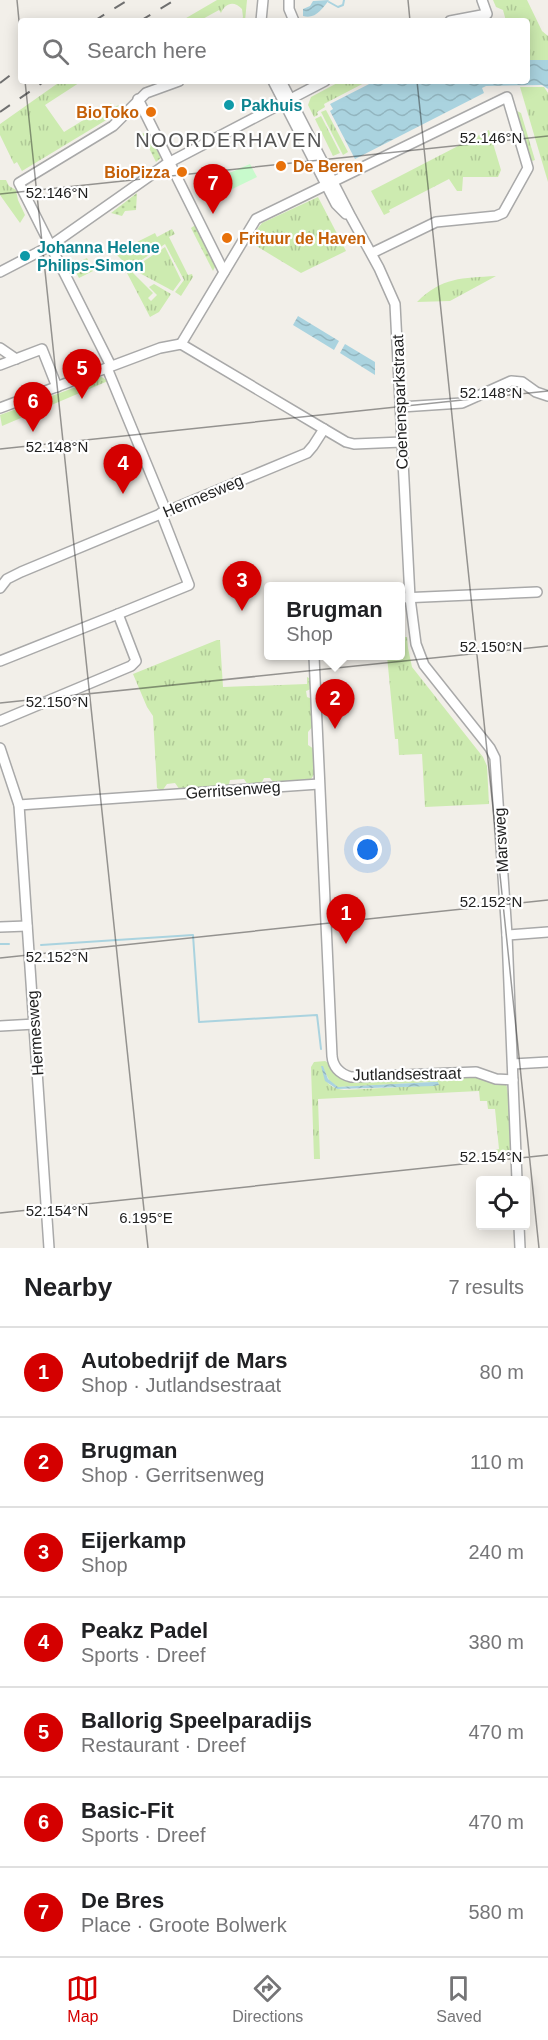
<!DOCTYPE html>
<html lang="en">
<head>
<meta charset="utf-8">
<style>
  :root { --surface:#fff; --page:#f6f6f6; --text:#202124; --muted:#757577; --line:#e0e0e0; --accent:#d40000 }
  body { margin:0; font-family:Arial,sans-serif; background:var(--page); color:var(--text) }
  .controls { position:absolute; right:18px; bottom:18px; display:grid; overflow:hidden; border-radius:6px; box-shadow:0 3px 15px #0003 }
  .controls button { width:54px; height:54px; display:grid; place-items:center; padding:0; border:0; border-bottom:2px solid var(--line); background:var(--surface); color:var(--text); font:30px sans-serif }
  .you { position:absolute; left:368px; top:850px; width:21px; height:21px; margin:-15px; border:4px solid #fff; border-radius:50%; background:#1a73e8; box-shadow:0 0 0 9px #1a73e833 }
  .badge { display:grid; place-items:center; width:39px; height:39px; border-radius:50%; background:var(--accent); color:#fff; font-size:20px; font-weight:700 }
  .pin { position:absolute; translate:-50% -50px; filter:drop-shadow(0 2px 3px #0008) }
  .pin::after { content:''; position:absolute; top:32px; width:21px; height:18px; background:inherit; clip-path:polygon(0 0,100% 0,50% 100%) }
  .popup { position:absolute; left:264px; top:582px; width:141px; height:78px; box-sizing:border-box; display:grid; place-content:center; border-radius:6px; background:var(--surface); filter:drop-shadow(0 2px 4px #0005); font-size:20px; white-space:nowrap; color:var(--muted) }
  .popup b { font-size:22px; color:var(--text) }
  .popup::after { content:''; position:absolute; left:50%; top:100%; margin-left:-12px; border:12px solid transparent; border-top-color:var(--surface) }
  .list { margin:0; padding:0; list-style:none }
  h2 { display:flex; justify-content:space-between; align-items:center; height:78px; margin:0; padding:0 24px; font-size:26px }
  h2 small { font-size:20px; font-weight:400; color:var(--muted) }
  .list li { display:grid; grid-template-columns:39px 1fr auto; gap:18px; align-items:center; box-sizing:border-box; height:90px; padding:0 24px; border-top:2px solid var(--line) }
  .list b { display:block; font-size:22px; white-space:nowrap }
  .list p { margin:0; font-size:20px; white-space:nowrap; color:var(--muted) }
  .list em { font-size:20px; font-style:normal; color:var(--muted) }
  .icon { flex:none; width:33px; height:33px; fill:none; stroke:currentColor; stroke-width:2; stroke-linecap:round; stroke-linejoin:round }
  .map { position:relative; flex:none; width:548px; height:1248px; overflow:hidden }
  .search { position:absolute; background:var(--surface); box-shadow:0 3px 15px #0003; left:18px; right:18px; top:18px; height:66px; display:flex; align-items:center; gap:15px; box-sizing:border-box; padding:0 21px; border-radius:6px; color:var(--muted); font-size:22px }
  .sheet { height:708px; background:var(--surface) }
  nav { display:flex; justify-content:space-around; align-items:center; box-sizing:border-box; height:84px; border-top:2px solid var(--line); background:var(--surface); font-size:16px; color:var(--muted) }
  nav a { display:grid; justify-items:center; gap:3px }
  nav .on { color:var(--accent) }
  .map>svg:first-child { display:block }
  .grass { fill:url(#grass-tufts); fill-rule:evenodd }
  .park { fill:#c8facc }
  .garden { fill:url(#garden-dots) }
  .water { fill:url(#water-waves) }
  .lines { fill:none; stroke-linecap:round; stroke-linejoin:round }
  .stream { stroke:#aad3df; stroke-width:2 }
  .minor-casing { stroke:#a9a9a9; stroke-width:12 }
  .minor { stroke:#fff; stroke-width:9 }
  .rail { stroke:#707070; stroke-width:2; stroke-dasharray:12 12; stroke-linecap:butt }
  .ticks { fill:none; stroke:#222; stroke-width:1.5; stroke-opacity:0.45 }
  .culture-dot { fill:#0f9aa8; stroke:#fff; stroke-width:2 }
  .food-dot { fill:#e8710a; stroke:#fff; stroke-width:2 }
  .labels { text-anchor:middle; dominant-baseline:central; stroke-width:4.5; stroke-linejoin:round; paint-order:stroke }
  .culture-label { font-size:16px; font-weight:bold; fill:#0d838f; stroke:#fff; text-anchor:start }
  .food-label { font-size:16px; font-weight:bold; fill:#c56008; stroke:#fff; text-anchor:end }
  .street-label { font-size:16px; fill:#222; stroke:#fff }
  .quarter-label { font-size:20px; letter-spacing:1.5px; fill:#555; stroke:#fff }
  .ticks-label { font-size:15px; text-anchor:middle; fill:#222; stroke:#fff; stroke-width:4.5; stroke-linejoin:round; paint-order:stroke }
</style>
</head>
<body>
<div class="map">
<svg width="548" height="1248" viewBox="0 0 548 1248">
  <defs>
    <pattern id="grass-tufts" width="24" height="20" patternUnits="userSpaceOnUse" patternTransform="scale(1.5)"><rect width="24" height="20" fill="#cdebb0"/><path d="M3 7l-1-3M5 7V3M7 7l1-3M15 17l-1-3M17 17v-4M19 17l1-3" fill="none" stroke="#b0c997"/></pattern>
    <pattern id="garden-dots" width="8" height="8" patternUnits="userSpaceOnUse" patternTransform="scale(1.5)"><rect width="8" height="8" fill="#cdebb0"/><path d="M2 2h.1M6 6h.1" fill="none" stroke="#b0c997" stroke-width="1.8" stroke-linecap="round"/></pattern>
    <pattern id="water-waves" width="16" height="10" patternUnits="userSpaceOnUse" patternTransform="scale(1.5)"><rect width="16" height="10" fill="#aad3df"/><path d="M0 5q4-4 8 0t8 0" fill="none" stroke="#92b5bf"/></pattern>
  </defs>
  <rect width="100%" height="100%" fill="#f2efe9"/>
  <g class="grass">
    <path d="M217,0H247L245,21H241L243,17L242,9C234,0 225,3 221,13L219,10L199,21H181Z"/>
    <path d="M493,0H527L542,31L548,36V60H527V21H506L503,10L496,7Z"/>
    <path d="M61,81H82L45,105L64,132L111,103L114,107L119,105L108,119L22,171L17,162L14,164L0,135V124Z"/>
    <path d="M341,81H368L324,104L325,107L317,112L318,115L314,117L308,105L311,97Z"/>
    <path d="M520,87H544L548,93V182Z"/>
    <path d="M326,110L348,152L343,155L321,112Z"/>
    <path d="M515,110L521,113L535,160L529,162Z"/>
    <path d="M321,116L340,153L333,156L315,119Z"/>
    <path d="M489,130L501,170L498,177H463L462,191H457L449,179L389,210L390,212L384,215L371,191Z"/>
    <path d="M0,180H6L9,186L16,190L18,200L25,215L20,223L0,195Z"/>
    <path d="M318,197L346,251L301,273L248,241L262,223Z"/>
    <path d="M172,229L175,234L169,237L188,275L192,274L193,277L181,296L175,292L184,280L165,244L130,268L116,254L112,243L116,241L121,250L155,233L157,237Z"/>
    <path d="M165,247L181,280L173,291L132,269Z"/>
    <path d="M131,271L153,293L148,298L151,301L157,295L149,287L154,284L171,294L159,312L150,317L127,273Z"/>
    <path d="M496,276L450,301L417,302C442,277 462,278 496,276Z"/>
    <path d="M100,376L108,381L2,426L0,415L95,380Z"/>
    <path d="M401,637H407L408,648L412,667L483,757L487,766L489,804L425,807L422,754L399,755L398,739H395L387,656H401Z"/>
    <path d="M217,640H220L223,687L307,684V677L311,679V689L306,691L307,697L312,699L313,726L308,732V745L314,749L315,773L311,779L274,783L270,778H264L261,784L248,785L244,779L230,780L229,784L225,787L180,790L175,783L167,784L162,791L157,788L153,716L147,707L133,674Z"/>
    <path d="M325,1061L329,1063L338,1075L479,1076L506,1084L511,1107L513,1153L502,1159H492L491,1151L499,1149L495,1109H488L487,1101H480L479,1091L318,1099L320,1159H314L311,1067L314,1062ZM322,1066L330,1082L338,1087L433,1082H438L439,1085L344,1090C326,1087 327,1082 322,1066Z"/>
  </g>
  <path class="park" d="M250,164L257,177L220,195L213,180Z"/>
  <g class="garden">
    <path d="M150,130L163,156L156,162L142,134Z"/>
    <path d="M137,193L136,210L125,211L122,216L111,213Z"/>
    <path d="M197,224L217,263L213,271L191,228Z"/>
    <path d="M87,258L93,271L79,278L72,265Z"/>
  </g>
  <g class="water">
    <path d="M329,0C323,8 315,20 303,16V9L310,6L313,1Z"/>
    <path d="M527,60H548V89L542,85L486,86L482,88L484,93L355,159L330,111L333,109L330,104L375,81H527Z"/>
    <path d="M298,316L339,341L334,350L293,325Z"/>
    <path d="M345,344L375,362V375L340,353Z"/>
    <path d="M321,1066H323L328,1079L338,1087L433,1082H438L439,1085L434,1086L337,1089L325,1081Z"/>
  </g>
  <g class="lines">
    <g class="stream">
      <path d="M329,2L338,7L343,5L344,0"/>
      <path d="M0,944H9"/>
      <path d="M41,945L193,935L199,1022L317,1015L321,1049"/>
    </g>
    <defs>
      <g id="minor">
        <path d="M289,0V9L294,21"/>
        <path d="M261,21L263,0"/>
        <path d="M450,21L487,14L482,0"/>
        <path d="M273,81L336,204L346,214"/>
        <path d="M281,81L351,217L379,268L395,304L410,598L416,644L424,665L490,748L495,758L507,935L517,1180"/>
        <path d="M138,99L224,272"/>
        <path d="M0,272L50,246L168,163L325,81"/>
        <path d="M181,344L256,219L507,97L528,168L503,213L496,216L436,222L372,253"/>
        <path d="M0,348L16,359"/>
        <path d="M0,365L42,349L57,387"/>
        <path d="M111,366L19,183L113,126L146,93L179,81"/>
        <path d="M107,368L166,511"/>
        <path d="M401,407L462,403L511,381L522,382L536,392L548,396"/>
        <path d="M0,408L160,348L181,344L324,429"/>
        <path d="M0,588L7,579L21,572L307,453L313,446L324,429L346,442L354,444L402,442"/>
        <path d="M401,598L537,592"/>
        <path d="M118,614L189,585L161,513"/>
        <path d="M314,656L332,1056C333,1067 340,1074 351,1077L476,1072L496,1079L513,1080"/>
        <path d="M0,661L118,614L136,661L131,666L0,721"/>
        <path d="M0,748L19,805L49,1248"/>
        <path d="M19,805L319,784"/>
        <path d="M0,927L27,926"/>
        <path d="M507,935L548,932"/>
        <path d="M0,1026L35,1024"/>
        <path d="M513,1064L548,1062"/>
        <path d="M519,1226L520,1248"/>
      </g>
    </defs>
    <use href="#minor" class="minor-casing"/>
    <use href="#minor" class="minor"/>
    <g class="rail">
      <path d="M94,21L128,0"/>
      <path d="M140,21L175,0"/>
      <path d="M0,83L21,67"/>
      <path d="M0,112L45,81"/>
    </g>
  </g>
  <path class="ticks" d="M17,0L21,42M408,0L410,21M25,81L148,1248M417,81L539,1248M0,194L548,136M0,449L548,391M0,703L548,646M0,958L548,900M0,1213L548,1155"/>
  <g class="culture-dot">
    <circle cx="229" cy="105" r="6"/>
    <circle cx="25" cy="256" r="6"/>
  </g>
  <g class="food-dot">
    <circle cx="151" cy="112" r="6"/>
    <circle cx="281" cy="166" r="6"/>
    <circle cx="182" cy="172" r="6"/>
    <circle cx="227" cy="238" r="6"/>
  </g>
  <g class="labels">
    <g class="culture-label">
      <text x="241" y="105">Pakhuis</text>
      <text x="37" y="247">Johanna Helene<tspan x="37" dy="18">Philips-Simon</tspan></text>
    </g>
    <g class="food-label">
      <text x="139" y="112">BioToko</text>
      <text x="293" y="166" text-anchor="start">De Beren</text>
      <text x="170" y="172">BioPizza</text>
      <text x="239" y="238" text-anchor="start">Frituur de Haven</text>
    </g>
    <g class="street-label">
      <text transform="translate(400 402) rotate(-92)">Coenensparkstraat</text>
      <text transform="translate(203 496) rotate(-23)">Hermesweg</text>
      <text transform="translate(233 790) rotate(-4)">Gerritsenweg</text>
      <text transform="translate(501 840) rotate(-93)">Marsweg</text>
      <text transform="translate(35 1033) rotate(-94)">Hermesweg</text>
      <text transform="translate(407 1074) rotate(-1)">Jutlandsestraat</text>
    </g>
    <g class="quarter-label">
      <text x="229" y="140">NOORDERHAVEN</text>
    </g>
  </g>
  <g class="ticks-label">
    <text x="491" y="143">52.146°N</text>
    <text x="57" y="198">52.146°N</text>
    <text x="491" y="398">52.148°N</text>
    <text x="57" y="452">52.148°N</text>
    <text x="491" y="652">52.150°N</text>
    <text x="57" y="707">52.150°N</text>
    <text x="491" y="907">52.152°N</text>
    <text x="57" y="962">52.152°N</text>
    <text x="491" y="1162">52.154°N</text>
    <text x="57" y="1216">52.154°N</text>
    <text x="146" y="1223">6.195°E</text>
  </g>
</svg>
<div class="controls">
<button><svg class="icon" aria-label="locate" viewBox="0 0 24 24"><circle cx="12" cy="12" r="6"/><path d="M12 2v4M12 18v4M2 12h4M18 12h4"/></svg></button>
</div>
<div class="you"></div>
<div class="pin badge" style="left:346px;top:944px">1</div>
<div class="pin badge" style="left:335px;top:729px">2</div>
<div class="popup"><b>Brugman</b>Shop</div>
<div class="pin badge" style="left:242px;top:611px">3</div>
<div class="pin badge" style="left:123px;top:494px">4</div>
<div class="pin badge" style="left:82px;top:399px">5</div>
<div class="pin badge" style="left:33px;top:432px">6</div>
<div class="pin badge" style="left:213px;top:214px">7</div>
<div class="search"><svg class="icon" aria-label="search" viewBox="0 0 24 24"><circle cx="10" cy="10" r="6"/><path d="M15 15l6 6"/></svg>Search here</div>
</div>
<section class="sheet">
<h2>Nearby<small>7 results</small></h2>
<ul class="list">
<li><span class="badge">1</span><div><b>Autobedrijf de Mars</b><p>Shop · Jutlandsestraat</p></div><em>80 m</em></li>
<li><span class="badge">2</span><div><b>Brugman</b><p>Shop · Gerritsenweg</p></div><em>110 m</em></li>
<li><span class="badge">3</span><div><b>Eijerkamp</b><p>Shop</p></div><em>240 m</em></li>
<li><span class="badge">4</span><div><b>Peakz Padel</b><p>Sports · Dreef</p></div><em>380 m</em></li>
<li><span class="badge">5</span><div><b>Ballorig Speelparadijs</b><p>Restaurant · Dreef</p></div><em>470 m</em></li>
<li><span class="badge">6</span><div><b>Basic-Fit</b><p>Sports · Dreef</p></div><em>470 m</em></li>
<li><span class="badge">7</span><div><b>De Bres</b><p>Place · Groote Bolwerk</p></div><em>580 m</em></li>
</ul>
</section>
<nav>
<a class="on"><svg class="icon" aria-label="map" viewBox="0 0 24 24"><path d="M3 6l6-2 6 2 6-2v14l-6 2-6-2-6 2zM9 4v14M15 6v14"/></svg>Map</a>
<a><svg class="icon" aria-label="directions" viewBox="0 0 24 24"><path d="M12 3l9 9-9 9-9-9zM9 14v-3h6M13 9l2 2-2 2"/></svg>Directions</a>
<a><svg class="icon" aria-label="saved" viewBox="0 0 24 24"><path d="M7 4h10v16l-5-4-5 4z"/></svg>Saved</a>
</nav>
</body>
</html>
